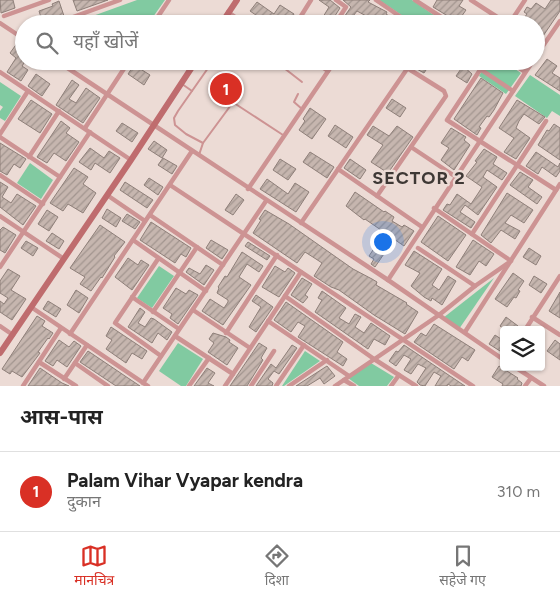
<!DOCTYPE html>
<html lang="hi">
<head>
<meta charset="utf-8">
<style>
  :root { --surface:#fff; --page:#f2f2f2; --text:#222; --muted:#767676; --line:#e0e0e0; --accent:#d93025 }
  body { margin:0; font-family:Figtree,"Noto Sans Devanagari",sans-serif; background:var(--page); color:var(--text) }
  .controls { position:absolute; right:15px; bottom:15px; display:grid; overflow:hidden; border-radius:5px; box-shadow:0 1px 4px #0004 }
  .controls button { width:45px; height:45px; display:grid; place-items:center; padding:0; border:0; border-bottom:1px solid var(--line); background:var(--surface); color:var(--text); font:25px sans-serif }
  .you { position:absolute; left:382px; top:241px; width:18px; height:18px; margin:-12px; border:4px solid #fff; border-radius:50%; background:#1a73e8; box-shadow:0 0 0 8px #1a73e833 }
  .badge { display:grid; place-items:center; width:32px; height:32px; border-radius:50%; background:var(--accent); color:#fff; font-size:16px; font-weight:700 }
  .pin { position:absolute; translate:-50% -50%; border:2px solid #fff; box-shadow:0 1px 5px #0006 }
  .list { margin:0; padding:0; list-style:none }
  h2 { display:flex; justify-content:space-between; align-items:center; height:65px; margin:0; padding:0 20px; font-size:21px }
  h2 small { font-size:16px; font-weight:400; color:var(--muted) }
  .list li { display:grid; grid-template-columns:32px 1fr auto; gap:15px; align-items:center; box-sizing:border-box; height:80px; padding:0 20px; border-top:1px solid var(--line) }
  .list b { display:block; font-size:19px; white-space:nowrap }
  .list p { margin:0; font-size:16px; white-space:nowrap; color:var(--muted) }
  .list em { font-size:16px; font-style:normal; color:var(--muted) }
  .icon { flex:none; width:28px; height:28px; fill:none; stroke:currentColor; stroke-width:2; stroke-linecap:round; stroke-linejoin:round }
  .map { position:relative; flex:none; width:560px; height:386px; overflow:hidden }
  .search { position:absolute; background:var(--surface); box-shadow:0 1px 4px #0004; left:15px; right:15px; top:15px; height:55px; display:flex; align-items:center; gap:12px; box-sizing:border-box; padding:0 18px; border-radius:28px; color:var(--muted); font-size:19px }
  .sheet { height:145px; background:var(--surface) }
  nav { display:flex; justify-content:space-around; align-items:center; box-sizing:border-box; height:70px; border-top:1px solid var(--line); background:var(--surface); font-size:14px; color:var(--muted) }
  nav a { display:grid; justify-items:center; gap:2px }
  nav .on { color:var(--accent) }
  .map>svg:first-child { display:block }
  .green { fill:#81caa1 }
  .building { fill:url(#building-hatch); stroke:#8e7f79 }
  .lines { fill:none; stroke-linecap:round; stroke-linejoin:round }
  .lane { stroke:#cd9393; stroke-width:2 }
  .street { stroke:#cd9393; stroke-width:4.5 }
  .secondary { stroke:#bf6c6e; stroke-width:6 }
  .labels { text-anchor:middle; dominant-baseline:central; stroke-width:4.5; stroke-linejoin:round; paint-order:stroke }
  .district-label { font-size:18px; font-weight:bold; letter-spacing:1px; fill:#3e3835; stroke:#ecdbd5 }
</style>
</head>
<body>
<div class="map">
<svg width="560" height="386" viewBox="0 0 560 386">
  <defs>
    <pattern id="building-hatch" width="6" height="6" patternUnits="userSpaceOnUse" patternTransform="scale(1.25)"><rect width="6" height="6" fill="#c6b6af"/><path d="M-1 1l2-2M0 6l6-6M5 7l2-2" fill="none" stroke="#a2958f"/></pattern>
  </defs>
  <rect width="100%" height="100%" fill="#ecdbd5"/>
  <g class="green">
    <path d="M137,0H165L148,24H100L90,17Z"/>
    <path d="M379,0H412L447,24H415Z"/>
    <path d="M472,61H503L521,73L506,94L479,76L483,69Z"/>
    <path d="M530,75L560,95V116L552,111L547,118L515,96Z"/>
    <path d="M0,82L21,96L5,121L0,118V111L3,107L0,105Z"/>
    <path d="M30,163L53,180L41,199L17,183Z"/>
    <path d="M159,266L174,276L152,308L137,298Z"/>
    <path d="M494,278L459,329L443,318Z"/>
    <path d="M178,343L203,359L186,386H181L159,371Z"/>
    <path d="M305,351L320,361L284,386H282Z"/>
    <path d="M371,363L394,377L387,386H359L348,378Z"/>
  </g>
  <g class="building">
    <path d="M0,0H13L15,8L1,13Z"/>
    <path d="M73,0H108L77,11Z"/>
    <path d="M319,0H330L340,8L331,22L323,17L329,7Z"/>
    <path d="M343,0H370L368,2L387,12L386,14L392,18L393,17L399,21L397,24H364L368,17L357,11L347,24L342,20L351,7Z"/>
    <path d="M437,0H463L459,6L466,10L459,20L453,15L451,18L433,7Z"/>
    <path d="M551,0H560V11L539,42L536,40V24H517L520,20L522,21L527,14L524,12L527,7L531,9L536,3L545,9Z"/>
    <path d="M59,1L64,16L50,23L43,24L39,11L53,6L52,4Z"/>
    <path d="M257,2L274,14L280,5L294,14L288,24H269L250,11Z"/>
    <path d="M18,42L24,46V63L22,66L28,70L21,81L7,72L16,58L10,53Z"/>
    <path d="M547,59L557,66L552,73L560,78V91L535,75Z"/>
    <path d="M407,61H432L424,73L406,63Z"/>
    <path d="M134,65L150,75L144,85L128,74Z"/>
    <path d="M463,66L472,74L467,83L456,76Z"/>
    <path d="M36,74L50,84L42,96L28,86Z"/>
    <path d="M481,78L503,93L494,110L489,117L487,116L479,127L481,128L477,135L454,119Z"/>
    <path d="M72,80L79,85L69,99L76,103L86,88L100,98L83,123L56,105Z"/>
    <path d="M392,99L406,108L400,117L386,108Z"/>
    <path d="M31,100L52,114L40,133L18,119Z"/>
    <path d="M517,100L545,117L539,124L524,114L519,121L516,128L530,138L516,159L504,152L514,138L499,128Z"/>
    <path d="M310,108L326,119L312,139L299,130L305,121L303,119Z"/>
    <path d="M61,121L70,128L66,133L79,142L66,161L54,153L47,163L37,157Z"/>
    <path d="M122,123L138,133L132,142L116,131Z"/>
    <path d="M554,124L560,128V160L538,145L547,130L549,131Z"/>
    <path d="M335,125L353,137L346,148L328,136Z"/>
    <path d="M373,126L389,136L397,126L413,137L388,173L371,162L383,145L367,135Z"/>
    <path d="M451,128L466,137L464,140L470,145L454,170L441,160L449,148L441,143Z"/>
    <path d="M154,141L167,150L162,158L148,149Z"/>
    <path d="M0,143L26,159L20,168L14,164L7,175L0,171Z"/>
    <path d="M90,148L104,158L109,151L120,158L110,173L95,163L91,170L79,162Z"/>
    <path d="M484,149L497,157L493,164L507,173L502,180L487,170L483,177L497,187L478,215L465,205L460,212L475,222L471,228L443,210L447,204L450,205L457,194L471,204L479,192L482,187L466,176L477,162L475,161Z"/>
    <path d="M310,152L334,167L327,178L303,162Z"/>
    <path d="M536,152L558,167L560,163V171L556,177L542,167L538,174L526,166Z"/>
    <path d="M163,158L177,166L172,174L158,165Z"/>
    <path d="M280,159L296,169L288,180L273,170Z"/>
    <path d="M350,159L366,170L360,179L344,168Z"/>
    <path d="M74,168L88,177L83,184L96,193L83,213L68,204L63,211L50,203Z"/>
    <path d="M520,172L533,180L528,187L542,197L537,204L510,185Z"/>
    <path d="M149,178L163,187L158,195L144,185Z"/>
    <path d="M267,179L288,194L295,183L309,192L296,212L260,189Z"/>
    <path d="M0,182L8,187L2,197L11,203L17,194L36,206L23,225L0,207Z"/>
    <path d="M125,182L153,200L147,208L120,190Z"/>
    <path d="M355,192L384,212L385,211L394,217L392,221L402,227L404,225L414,231L404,246L365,219L364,220L346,206Z"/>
    <path d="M507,193L533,210L524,223L511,215L505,223L520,231L515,239L501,230L491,243L481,235Z"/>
    <path d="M236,194L244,200L233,215L225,210Z"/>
    <path d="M107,209L121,218L116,227L102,218Z"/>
    <path d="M47,210L58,217L49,231L38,224Z"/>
    <path d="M265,210L289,224L353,269L372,279L377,282L376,285L407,303L406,304L418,312L405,334L374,315L339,290L331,287L314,276L322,263L316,259L305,252L297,263L253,233L261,220L259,219Z"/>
    <path d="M127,214L140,222L135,229L122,221Z"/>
    <path d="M438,216L466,235L448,261L421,242Z"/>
    <path d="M151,222L191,248L186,257L181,254L175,263L140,240Z"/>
    <path d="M100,225L125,242L114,256L115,257L102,278L101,277L91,291L80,284L85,277L70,268Z"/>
    <path d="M3,227L16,235L5,253L0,250V230Z"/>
    <path d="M52,233L64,241L59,249L46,241Z"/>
    <path d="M211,240L228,250L222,259L206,248Z"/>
    <path d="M473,240L494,254L486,266L479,261L470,275L456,267Z"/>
    <path d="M26,241L38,248L33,256L21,248Z"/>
    <path d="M379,241L388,248L375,267L371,264L374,259L369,256Z"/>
    <path d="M248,242L270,256L267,260L245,246Z"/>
    <path d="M529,248L541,256L536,265L523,257Z"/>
    <path d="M414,251L442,269L432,285L439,290L448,276L456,281L442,305L432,298L431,301L424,297L411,286L420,273L405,265Z"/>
    <path d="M242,252L263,266L259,272L247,264L239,277L251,285L223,325L202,311L210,299L224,308L228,302V300L217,293L219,288L218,287L225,276L227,277Z"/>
    <path d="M128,258L138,265L141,260L149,265L132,290L115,277Z"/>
    <path d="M206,265L214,270L204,285L186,272L189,268L200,274Z"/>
    <path d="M275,266L285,272L288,268L295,273L279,297L262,287Z"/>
    <path d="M8,269L20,276L11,290L26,299L12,320L0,312V301L4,304L8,298L0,293V281Z"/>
    <path d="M513,273L524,281L518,290L520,291L516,298L514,297L507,307L495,299Z"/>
    <path d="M534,276L547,284L541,293L529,285Z"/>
    <path d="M302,278L312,284L305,295L308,297L303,303L291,295Z"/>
    <path d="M176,288L186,294L189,290L198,295L178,324L170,318L172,314L163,308Z"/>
    <path d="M76,290L88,298L79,313L67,305Z"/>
    <path d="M322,291L346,308L339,318L349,324L355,314L361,317L355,327L364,333L371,323L390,336L385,345L374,339L368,349L315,312L322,300L318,298Z"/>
    <path d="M560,292V318L549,311Z"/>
    <path d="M256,295L273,307L256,332L249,327L261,307L252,301Z"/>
    <path d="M48,301L61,309L56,317L43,309Z"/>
    <path d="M286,302L343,342L337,352L347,359L343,366L298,337L305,326L298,322L291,332L274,320Z"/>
    <path d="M140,308L145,312L138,323L145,327L151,318L154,319L172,332L167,340L158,333L152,343L128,327Z"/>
    <path d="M37,316L45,321L42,326L53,333L49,339L48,338L38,352L40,353L22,377L12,371L10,374L2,369Z"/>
    <path d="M506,317L518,326L515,330H505L500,326Z"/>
    <path d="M434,324L475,350L468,361L462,357L454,369L414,342L421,333L426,336Z"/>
    <path d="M111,327L147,351L142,359L132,353L126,363L106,349L112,340L106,336Z"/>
    <path d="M213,333L226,337L230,340L229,342L238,348L227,365L208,352L214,343L209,339Z"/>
    <path d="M495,335L501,339L500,341L504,344L500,351L489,344Z"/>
    <path d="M59,340L69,347L74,341L81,346L67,367L57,360L53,366L45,361Z"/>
    <path d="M555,340L560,344V360L547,351Z"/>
    <path d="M259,343L267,348L261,358L263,360L247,386H230Z"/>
    <path d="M292,345L297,348L279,374L274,371L268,379L273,383L272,386H256L271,364L276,368Z"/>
    <path d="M404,345L450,376L465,386H451L448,384L447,386H435L441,376L434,372L425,386L420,385L417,382L426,368L418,364L411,374L404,370L411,359L404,355L396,366L389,361L396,351L398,352Z"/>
    <path d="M88,351L128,378L140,386H116L80,362Z"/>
    <path d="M327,366L335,376L324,384L320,378L307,386H296Z"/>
    <path d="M499,366L518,378L517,379L522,383L521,386H502L503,384L492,377Z"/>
    <path d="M40,368L62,383L69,386H28Z"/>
    <path d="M207,368L215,373L208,383L214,386H194Z"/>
  </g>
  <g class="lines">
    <g class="lane">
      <path d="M225,19L232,24"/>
      <path d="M213,61L178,111L174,118L175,125L186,134L203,143L231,105L234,103L283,135"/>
      <path d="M275,61L302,82"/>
      <path d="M182,84L192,91"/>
      <path d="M298,94L294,102L302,109"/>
      <path d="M199,155L203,143"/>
    </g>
    <g class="street">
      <path d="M376,0L411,24"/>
      <path d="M415,0L452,24"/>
      <path d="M471,0L508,24"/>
      <path d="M228,12L245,24"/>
      <path d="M4,16L49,0"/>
      <path d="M78,16L90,24"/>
      <path d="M0,23L24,39"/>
      <path d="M54,24L120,0"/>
      <path d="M153,24L169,0"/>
      <path d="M296,24L311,0"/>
      <path d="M335,24L346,7L336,0"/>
      <path d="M509,24L525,0"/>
      <path d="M536,56L560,21"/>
      <path d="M57,61L388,280L504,360"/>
      <path d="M313,61L328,71"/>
      <path d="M468,61L513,91"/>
      <path d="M509,61L525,72"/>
      <path d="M480,70L447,120L556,190"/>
      <path d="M0,72L131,160"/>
      <path d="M85,128L129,61"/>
      <path d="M0,134L28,91"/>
      <path d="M0,137L60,177"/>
      <path d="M411,147L456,177"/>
      <path d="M29,157L59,111"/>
      <path d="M338,169L422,227"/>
      <path d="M0,175L43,204"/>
      <path d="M170,185L473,386"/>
      <path d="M248,189L335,61"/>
      <path d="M107,195L145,221"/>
      <path d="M377,196L446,96L444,91L396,61"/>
      <path d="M150,215L223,265"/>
      <path d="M0,216L64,259"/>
      <path d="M301,223L407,69"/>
      <path d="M472,234L546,121"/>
      <path d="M133,240L206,291"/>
      <path d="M418,248L475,286"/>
      <path d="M158,259L115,323L161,356"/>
      <path d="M0,267L90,132"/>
      <path d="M388,280L533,61"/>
      <path d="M285,296L374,359L416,386"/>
      <path d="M132,297L179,329"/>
      <path d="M31,307L148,386"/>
      <path d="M193,310L250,348"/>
      <path d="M153,312L197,247"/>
      <path d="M532,317L560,335"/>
      <path d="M268,321L349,376"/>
      <path d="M0,326L13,335"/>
      <path d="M525,330L560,276"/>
      <path d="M465,332L560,184"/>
      <path d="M226,333L277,255"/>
      <path d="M70,334L192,151"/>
      <path d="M175,336L233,374"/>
      <path d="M39,362L76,386"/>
      <path d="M75,363L108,386"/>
      <path d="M515,367L544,386"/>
      <path d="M64,379L87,345"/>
      <path d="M344,380L354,386"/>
      <path d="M143,383L266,201"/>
      <path d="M23,386L61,328"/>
      <path d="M189,386L209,358"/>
      <path d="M225,386L301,272"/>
      <path d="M251,386L274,351"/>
      <path d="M276,386L304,345"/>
      <path d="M289,386L327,360"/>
      <path d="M335,386L439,315L475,286L511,261L434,208"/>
      <path d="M391,386L399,375"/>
      <path d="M525,386L531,378"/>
    </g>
    <g class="secondary">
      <path d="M221,24L237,0"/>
      <path d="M0,353L131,160L196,61"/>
    </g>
  </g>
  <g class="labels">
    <g class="district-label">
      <text x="419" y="178">SECTOR 2</text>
    </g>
  </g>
</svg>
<div class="controls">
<button><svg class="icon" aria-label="layers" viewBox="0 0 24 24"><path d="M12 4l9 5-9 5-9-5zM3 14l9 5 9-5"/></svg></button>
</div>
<div class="you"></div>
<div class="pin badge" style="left:226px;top:89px">1</div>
<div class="search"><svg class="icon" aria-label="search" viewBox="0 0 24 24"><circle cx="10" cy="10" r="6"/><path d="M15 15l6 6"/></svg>यहाँ खोजें</div>
</div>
<section class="sheet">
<h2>आस-पास<small></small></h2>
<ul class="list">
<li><span class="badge">1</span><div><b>Palam Vihar Vyapar kendra</b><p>दुकान</p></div><em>310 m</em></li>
</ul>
</section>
<nav>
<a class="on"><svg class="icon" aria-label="map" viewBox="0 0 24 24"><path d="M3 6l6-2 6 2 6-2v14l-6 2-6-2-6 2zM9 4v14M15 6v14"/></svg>मानचित्र</a>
<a><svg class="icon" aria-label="directions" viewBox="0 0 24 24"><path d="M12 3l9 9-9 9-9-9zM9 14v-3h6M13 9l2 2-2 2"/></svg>दिशा</a>
<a><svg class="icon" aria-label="saved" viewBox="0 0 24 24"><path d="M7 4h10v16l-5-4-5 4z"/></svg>सहेजे गए</a>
</nav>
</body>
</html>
